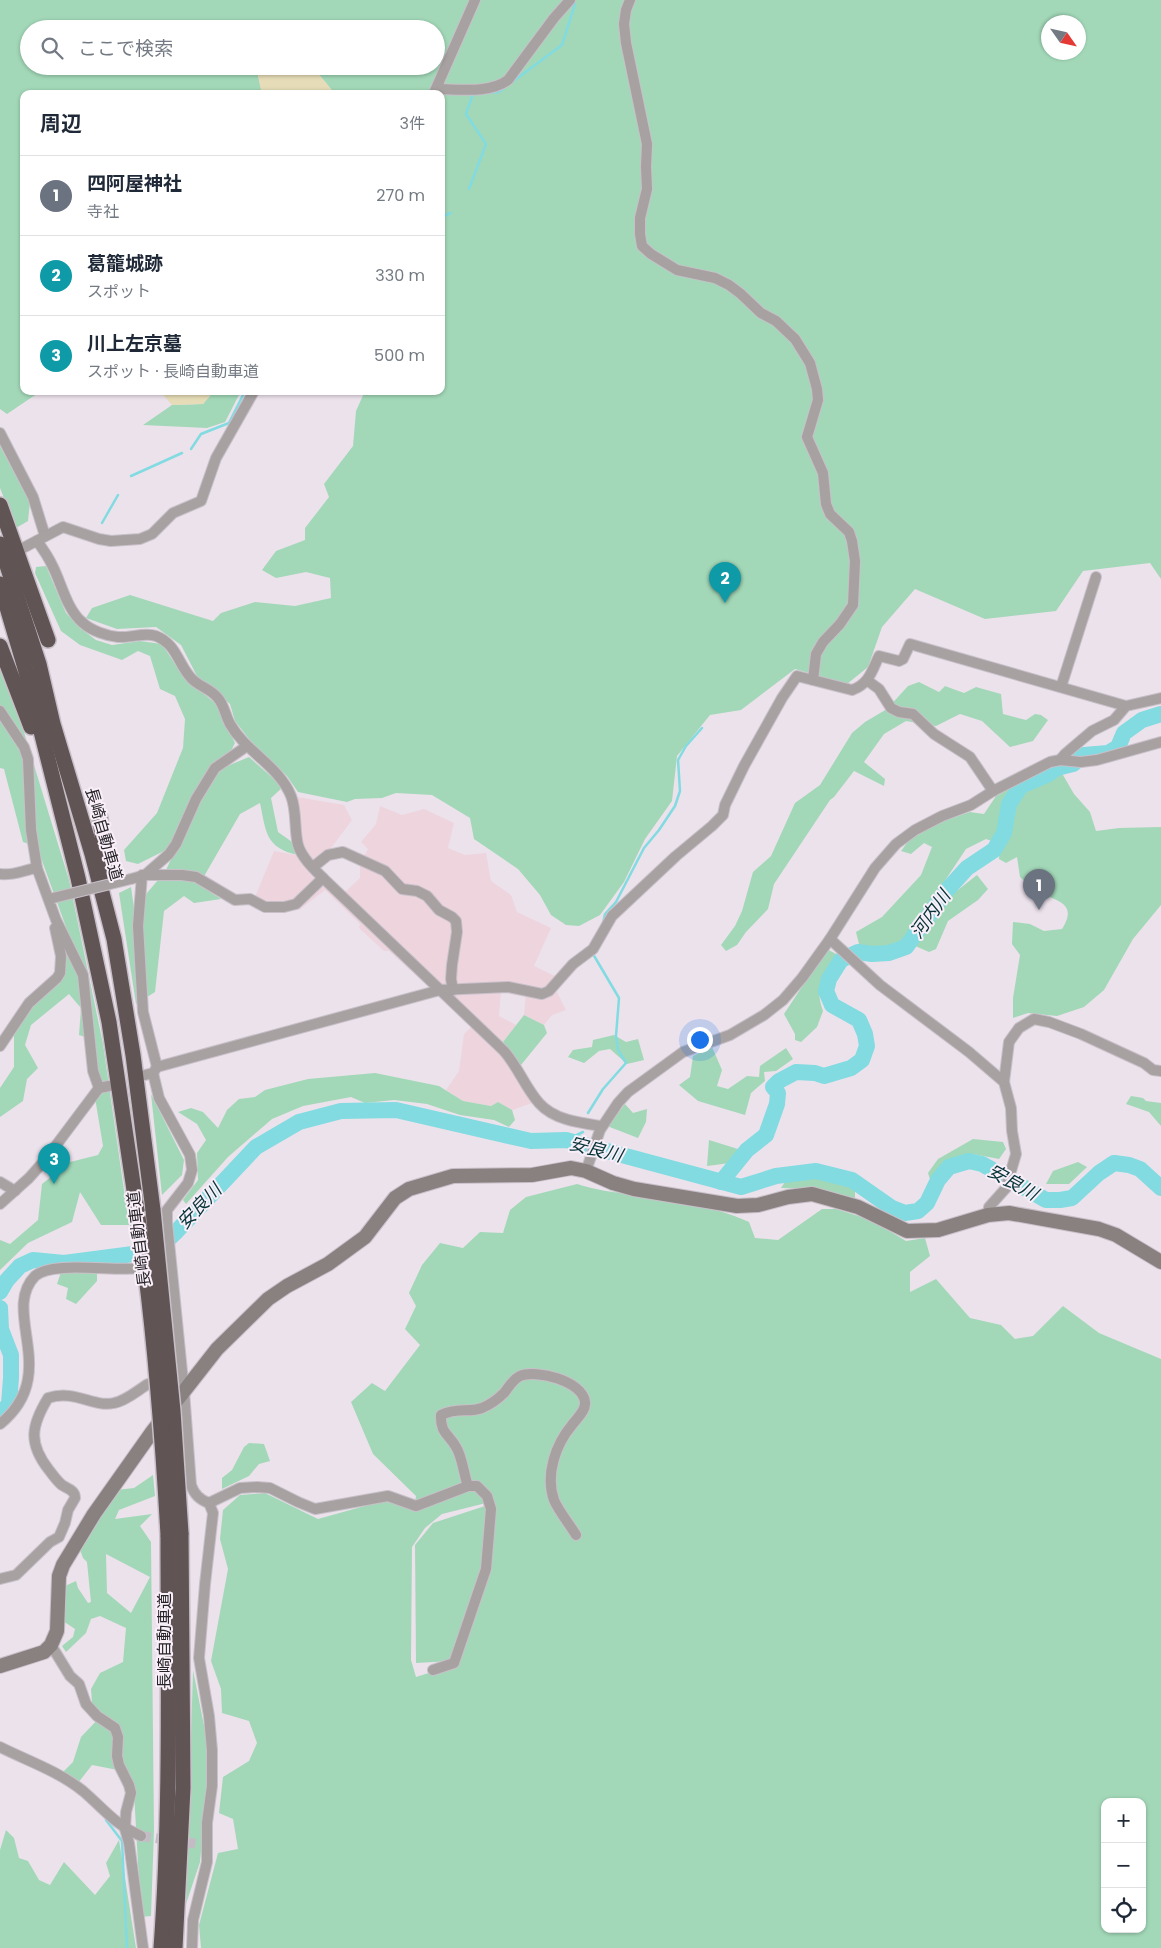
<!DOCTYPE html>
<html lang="ja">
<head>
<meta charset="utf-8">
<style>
  :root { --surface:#fff; --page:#f2f2f3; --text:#1f2937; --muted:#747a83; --line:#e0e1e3; --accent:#db2777 }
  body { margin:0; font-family:Poppins,"Noto Sans JP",sans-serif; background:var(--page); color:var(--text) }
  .controls { position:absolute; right:15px; bottom:15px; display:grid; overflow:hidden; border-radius:10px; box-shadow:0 1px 4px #0004 }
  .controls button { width:45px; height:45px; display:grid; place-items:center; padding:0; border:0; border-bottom:1px solid var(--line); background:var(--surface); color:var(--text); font:25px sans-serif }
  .compass { position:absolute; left:1041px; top:15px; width:45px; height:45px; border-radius:50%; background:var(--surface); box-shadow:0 1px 4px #0004; rotate:124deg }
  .you { position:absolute; left:699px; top:1039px; width:18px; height:18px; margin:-12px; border:4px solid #fff; border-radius:50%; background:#1a73e8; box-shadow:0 0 0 8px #1a73e833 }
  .badge { display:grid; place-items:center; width:32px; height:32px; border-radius:50%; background:var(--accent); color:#fff; font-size:16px; font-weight:700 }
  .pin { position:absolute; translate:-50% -41px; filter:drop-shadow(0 1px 2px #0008) }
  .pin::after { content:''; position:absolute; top:26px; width:18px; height:15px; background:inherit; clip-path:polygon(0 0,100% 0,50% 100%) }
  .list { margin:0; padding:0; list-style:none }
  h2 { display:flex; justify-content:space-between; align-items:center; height:65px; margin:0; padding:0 20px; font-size:21px }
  h2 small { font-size:16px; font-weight:400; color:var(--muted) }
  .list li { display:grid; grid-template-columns:32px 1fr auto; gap:15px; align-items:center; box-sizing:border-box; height:80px; padding:0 20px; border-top:1px solid var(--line) }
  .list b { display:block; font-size:19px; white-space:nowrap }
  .list p { margin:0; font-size:16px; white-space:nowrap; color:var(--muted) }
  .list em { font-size:16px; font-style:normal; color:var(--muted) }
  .icon { flex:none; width:28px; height:28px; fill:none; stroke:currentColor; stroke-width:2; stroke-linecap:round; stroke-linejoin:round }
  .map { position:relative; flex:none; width:1161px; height:1948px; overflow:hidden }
  .search { position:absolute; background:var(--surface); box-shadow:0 1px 4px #0004; left:20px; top:20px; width:425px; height:55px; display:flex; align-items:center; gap:12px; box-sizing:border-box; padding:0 18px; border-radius:28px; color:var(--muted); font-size:19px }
  .panel { position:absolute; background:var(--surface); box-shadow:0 1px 4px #0004; left:20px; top:90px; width:425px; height:305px; border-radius:10px }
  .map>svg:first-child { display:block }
  .commercial { fill:#edd4dd }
  .green { fill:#a2d8b8; fill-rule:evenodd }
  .sand { fill:#e6dcb7 }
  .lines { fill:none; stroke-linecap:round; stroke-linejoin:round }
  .stream { stroke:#81dbe1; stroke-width:2.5 }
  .river { stroke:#81dbe1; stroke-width:16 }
  .street-tunnel { stroke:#c4bcc5; stroke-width:10; stroke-dasharray:10 5; stroke-linecap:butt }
  .street-casing { stroke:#c8c0c9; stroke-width:12 }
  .secondary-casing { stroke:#c8c0c9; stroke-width:16 }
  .highway-casing { stroke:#c8c0c9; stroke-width:18 }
  .street { stroke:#a7a1a1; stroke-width:10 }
  .secondary { stroke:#898080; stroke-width:14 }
  .highway { stroke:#615455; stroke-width:15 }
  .street-bridge-casing { stroke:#c8c0c9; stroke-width:12; stroke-linecap:butt }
  .highway-bridge-casing { stroke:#c8c0c9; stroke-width:18; stroke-linecap:butt }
  .street-bridge { stroke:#a7a1a1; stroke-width:10 }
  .highway-bridge { stroke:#615455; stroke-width:15 }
  .labels { text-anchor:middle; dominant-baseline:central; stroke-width:4; stroke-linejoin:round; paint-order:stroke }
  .street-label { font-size:16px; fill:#262327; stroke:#f9eff9 }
  .water-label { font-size:18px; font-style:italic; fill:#053336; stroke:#f9eff9 }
</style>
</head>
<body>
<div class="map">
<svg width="1161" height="1948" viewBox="0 0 1161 1948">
  <rect width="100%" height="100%" fill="#ece2ec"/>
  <path class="commercial" d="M297,797L344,805L352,820L329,851L319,867L345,892L360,878V864L368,849L361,842L376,824L380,806L402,815L424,809L454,823L448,848L465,855L486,853L491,881L511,895L517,912L551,928L534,966L555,976L556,990L566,1010L552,1015L544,1025L524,1015L526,993L501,991L499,1016L516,1025L503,1042L521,1065L541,1100L512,1110L498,1102L491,1106L463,1101L446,1090L459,1071L464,1034L472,1026L389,951H384L359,928L360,924L325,890L299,910L292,901L273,904L255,897L274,851L297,855L301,835Z"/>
  <g class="green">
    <path d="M0,0H1161V579L1150,563L1083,571L1056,611L985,619L915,589L882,627L868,667L847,684L795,669L741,710L710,715L677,756L672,801L645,839L624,882L600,915L579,926L566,925L551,915L540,895L518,869L474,839L470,818L432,795L396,793L382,798L355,799L347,802L298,792L287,776L253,744L235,721L230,704L197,676L181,645L156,627L117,629L86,618L92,608L130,595L213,621L221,613L255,602L295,606L331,598L330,578L306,572L276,578L262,570L276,551L305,540V528L329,497L324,484L353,446L356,411L365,391H441V94H335L312,66H436V29H29V66H256L262,94H24V391H41L7,414L0,409ZM1048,22H1078V52H1048Z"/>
    <path d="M214,391H241L225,422L207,428L143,425L172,405L203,404Z"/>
    <path d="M0,446L30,502L28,521L16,528L0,488Z"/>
    <path d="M46,566L66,613L80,628L96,640L112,645L140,641L162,644L184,678L215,703L235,743L231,751L209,770L189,803L173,841L166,850L138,864L126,861L124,850L157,813L183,748L185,719L175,696L160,689L150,656L138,651L122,660L80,645L61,631L35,573L36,567Z"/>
    <path d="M0,664L16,706L69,880L103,1044L129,1225H101L80,1192L72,1222L28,1243L0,1270V1240L10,1244L38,1220L42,1184L70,1162L98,1155L103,1146L85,1037L79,1035L81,1008L69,994L31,1025L25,1045L38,1068L27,1079L23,1101L0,1117V1088L14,1067V1033L36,1001L64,970L66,927L37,847L23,842L4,769L0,768Z"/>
    <path d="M919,682L939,692L945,686L964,693L976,687L1001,694L1003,714L1026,720L1035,714L1041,715L1048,720L1033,741L1010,747L982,721L960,714L936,726L906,721L884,734L864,762L885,779L884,786L854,771L834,797L830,800L774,884L768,909L746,932L737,945L726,951L721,945L735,926L742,911L753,872L771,856L795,803L820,785L852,733L865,722L887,709L908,686Z"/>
    <path d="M249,757L283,787L271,798L278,832L295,844L298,855C265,848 266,831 260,803L240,814L199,885L221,899L194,903L184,896L164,911L155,992L136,1004L119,893L131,887L134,908L165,872L200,799L220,769Z"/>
    <path d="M1049,767L1063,775L1074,794L1090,812L1096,831L1119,828L1161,827V905L1133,939L1104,990L1084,1007L1057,1016L1028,1013L1013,1018V998L1020,955L1012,944L1013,922L1030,924L1044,931L1062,929C1078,903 1058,902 1039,892C1032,888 1026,882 1020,877L1017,857L1006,863L999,859L1000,844L986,839L966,849L942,885L954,893L977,875L988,889L978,900L948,921L936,949L929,952L913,945H895L879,949L860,948L856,932L882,917L921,875L932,847L924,843L911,854L901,851L909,840L940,822L970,812L984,814L996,796Z"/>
    <path d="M827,949L836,954C823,974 814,987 823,1011L817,1027L801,1042L795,1040V1034L784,1014Z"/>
    <path d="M524,1015L544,1025L547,1033L521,1065L503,1042Z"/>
    <path d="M614,1035L626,1042L638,1039L644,1060L627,1064L610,1049L599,1051L584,1063L568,1057L573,1050L592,1047L593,1040Z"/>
    <path d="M712,1047L722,1070L717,1086L728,1089L747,1076L759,1077L760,1066L786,1048L793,1059L776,1071L764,1072L765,1081L751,1093L745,1115L698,1101L679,1085L690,1077L693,1056Z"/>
    <path d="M375,1073L439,1086L463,1101L491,1106L498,1102L512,1110L515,1120L509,1127L494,1120L460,1115L427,1104L394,1100L365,1103L351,1097L303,1106L272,1119L228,1157L186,1204L183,1200L198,1180L197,1153L206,1140L197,1124L178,1112L191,1108L203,1112L218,1128L227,1110L239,1099L255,1097L265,1090L308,1079Z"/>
    <path d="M151,1094L184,1160L182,1175L162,1195Z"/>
    <path d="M1131,1096L1143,1098L1146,1101L1161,1103V1126L1149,1112L1126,1104Z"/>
    <path d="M625,1104L633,1113L647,1109L646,1122L638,1138L607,1126Z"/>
    <path d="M973,1139L1003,1142L1006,1149L999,1159L973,1154L947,1164L930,1179L928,1173L938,1159Z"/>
    <path d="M709,1140L738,1149L730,1163L707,1166Z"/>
    <path d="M1078,1162L1087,1167L1069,1184H1046L1053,1171Z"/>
    <path d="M821,1176L855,1189V1199L815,1189L781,1188L787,1179Z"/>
    <path d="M577,1184C595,1190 613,1192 633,1195C673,1201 712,1205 749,1222L755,1238L778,1240L822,1209H836L871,1220L906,1241L925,1238L930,1256L910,1272V1292L936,1279L970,1318L1001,1325L1015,1339L1033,1336L1063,1306L1099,1333L1161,1359V1948H201L199,1925L218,1853L238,1849L233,1819L219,1813L223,1777L249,1761L257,1743L249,1721L222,1713L221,1689L211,1661L228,1569L220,1539L223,1510L240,1495L265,1493L318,1519L386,1500L414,1508L416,1496L373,1454L351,1402L372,1383L385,1391L420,1345L405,1329L416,1306L409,1293L422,1265L440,1243L463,1248L480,1232L503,1233L510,1210L526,1197ZM494,1501C499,1558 475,1611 457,1664L416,1677L411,1660L412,1547L425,1528L442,1514ZM1105,1802H1142V1929H1105Z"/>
    <path d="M61,1272L97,1273V1281L76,1304L66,1299L68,1288L57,1284Z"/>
    <path d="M249,1443L264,1444L270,1461L259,1464L249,1476L222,1489V1478L232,1470L244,1447Z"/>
    <path d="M153,1475L155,1496L119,1510L115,1519L152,1514L140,1526L151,1542L154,1830L151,1916L141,1917L134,1792L123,1771L92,1765L78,1783L63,1772L73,1762L81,1737L102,1715L92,1703L91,1689L100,1673L123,1662L126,1628L100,1616L91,1619L86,1633L66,1652L62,1646L73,1637L75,1629L63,1621L65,1586L76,1581L78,1588L88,1603L91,1602L87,1562L83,1558L80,1550L116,1490L134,1488ZM106,1554L150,1577L131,1613L107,1593Z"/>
    <path d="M488,1505L483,1568L451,1661L416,1663L415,1545L433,1523Z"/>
    <path d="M193,1670L210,1756L200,1862L186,1904Z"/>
    <path d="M6,1830L14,1838L19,1858L28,1861L39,1880L50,1885L64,1862L95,1895L110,1876L106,1863L119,1840L136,1948H0V1850Z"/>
  </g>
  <g class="sand">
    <path d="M256,66H312L335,94H262Z"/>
    <path d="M160,391H214L203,404L172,405Z"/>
  </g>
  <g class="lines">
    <g class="stream">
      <path d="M485,93L499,92L562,45L575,4"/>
      <path d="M469,189L486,144L466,114L473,94H475"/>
      <path d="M441,217L451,213"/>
      <path d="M191,449L201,434L229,423L245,391"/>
      <path d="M131,476L182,453"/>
      <path d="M102,523L118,495"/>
      <path d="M603,923L605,914L616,902L644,848L659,830L675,806L680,791L678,760L686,746L702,728"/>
      <path d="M588,1113L603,1089L626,1063L618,1050L616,1036L619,998L593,954"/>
      <path d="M566,1140L583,1132"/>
      <path d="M106,1820L122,1841L127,1948"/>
    </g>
    <g class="river">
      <path d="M721,1182L747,1150L766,1135L777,1104L778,1093L773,1087L779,1081L796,1072L815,1073L824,1076L851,1068L862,1060L867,1046L865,1034L859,1020L832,1005L826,991L829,979L841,960L858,952L872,954L889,953L906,947L947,890L967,868L994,850L1004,833L1009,804L1021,786L1047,775L1057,768L1073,764L1084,755L1108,753L1118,747L1124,733L1142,720L1161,714"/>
      <path d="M0,1292L7,1280L20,1266L33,1260L64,1263L156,1251L175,1233L256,1147L299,1122L341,1111L396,1110L531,1141L566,1140L741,1187L776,1176L816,1171L852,1180L892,1208L905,1213L918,1211L927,1203L938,1180L949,1167L969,1161L982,1164L1046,1200H1060L1072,1198L1099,1173L1114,1163L1129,1165L1140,1169L1161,1188"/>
      <path d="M0,1308L1,1329L11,1355V1378L9,1404L0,1415"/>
    </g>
    <path class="street-tunnel" d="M141,1836L198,1844"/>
    <defs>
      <g id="street">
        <path d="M630,0L626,10L624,24L626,43L647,144L646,167L647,189L640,218V234L642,246L651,254L677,270L715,278L729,285L741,294L761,313L776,321L795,339L810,363L817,389L818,400L807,437L823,473L826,504L830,514L849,532L852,541L855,561L853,605L840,624L823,642L816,654L813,680"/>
        <path d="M436,89C459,89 489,94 508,80L554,18L570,0"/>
        <path d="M434,93L475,0"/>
        <path d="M0,433L33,497L45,536"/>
        <path d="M37,541C43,549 49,558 53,567C62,585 67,610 83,623C92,631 107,636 118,637C131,638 144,632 156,636C177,644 178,665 192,679C199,686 210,689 217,697C224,704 225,715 230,724C246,752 279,766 291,796C297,811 294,829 298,845C302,858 314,869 323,878L504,1051C518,1067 525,1087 539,1103C554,1120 580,1123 601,1126"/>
        <path d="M23,548L63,527L99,539L111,541L140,539L152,534L173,513L201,501L216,458L254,391"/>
        <path d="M868,681L879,689L891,708L899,712L913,714L934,734L970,757L993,791"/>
        <path d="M1061,687L1096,577"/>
        <path d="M0,711L24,747L28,759L31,830L37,868L56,920L83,975L93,1071L99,1088L109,1086"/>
        <path d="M1060,760L1065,754L1092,731L1114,720L1126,706L1161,698"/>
        <path d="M313,867L328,855L343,852L385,871L402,889L417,891L427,896L439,910L452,917L456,921L457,932L452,965L451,979L453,990"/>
        <path d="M0,874C14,876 23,870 37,868"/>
        <path d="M142,875L138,926L143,1012L157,1067"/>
        <path d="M145,875L169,854L176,844L196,799L215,768L247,746"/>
        <path d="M131,879L145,875H182L196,877L235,900L250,899L265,907H284L296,904L323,878"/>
        <path d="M830,939L880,985L969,1052L1004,1082L1011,1108L1012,1131L1016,1154L1006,1188L989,1207L988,1215"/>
        <path d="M0,1046L29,1003L57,978L60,973L61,956L55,928"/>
        <path d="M153,1073L159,1098L190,1155L192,1170L188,1183L167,1210V1222L184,1391L191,1485C194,1494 200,1500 209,1503L240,1488L257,1487L270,1488L298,1502L315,1509L388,1496L416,1506L468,1486C464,1475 462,1456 456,1447C449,1434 440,1433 441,1415C457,1407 469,1413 482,1408C489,1405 499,1398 504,1393C509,1387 512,1380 520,1376C536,1369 583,1381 585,1402C586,1411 577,1418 572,1425C556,1444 545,1474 554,1500C558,1510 570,1525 576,1535"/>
        <path d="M145,1075L153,1073L157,1067L440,990L508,987L542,994L549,991L573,964L593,949L612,916L676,856L712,826L723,815L725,805L744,766L782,698L797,676L852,690C869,684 872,671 879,656L899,661L903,659L910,644L1126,706"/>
        <path d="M1004,1082L1009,1042L1019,1028L1034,1019L1049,1022L1081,1034L1144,1063L1153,1070L1161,1071"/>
        <path d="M586,1171L600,1130L618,1103L628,1092L683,1052L730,1035L764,1015L783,1000L802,978L830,939L875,868L896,844L915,830L942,816L971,805L993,791L1050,762L1060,760L1081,762L1097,760L1161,742"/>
        <path d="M0,1182L15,1191"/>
        <path d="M0,1204L29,1178L45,1160L99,1088"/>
        <path d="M0,1424C62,1374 0,1312 35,1276C54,1259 123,1274 151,1267"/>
        <path d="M0,1579L16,1575L50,1542L59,1537L65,1523L68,1510L75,1498C75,1490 68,1489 62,1485C57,1481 53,1475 49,1470C28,1443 31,1426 48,1398C75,1389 94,1408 114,1403C126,1401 138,1390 148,1384"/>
        <path d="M51,1645L70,1676L79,1684L86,1704L97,1716L115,1728L118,1737L117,1756L119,1765L129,1785L131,1793L126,1812L125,1829L129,1843L143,1948"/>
        <path d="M433,1670L454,1663L486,1569L491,1509L487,1496L477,1486H468"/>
        <path d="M0,1747C28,1761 58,1771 83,1791C104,1809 114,1824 141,1836"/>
        <path d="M192,1948L193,1920L207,1862V1823L212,1786V1750L209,1716L199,1658L205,1584L213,1513L209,1503"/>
      </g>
      <path id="secondary" d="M0,1666L44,1652L51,1645L57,1631L59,1576L63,1565L94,1514L152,1432L217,1349L268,1299L287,1286L328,1264L365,1237L395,1198L409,1189L453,1176L532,1175L571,1168L586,1171L613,1183L634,1189L737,1206L758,1205L788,1197L812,1194L858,1207L907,1231L938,1230L988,1215L1009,1213L1099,1229L1116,1235L1161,1262"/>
      <g id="highway">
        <path d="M0,505L48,640"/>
        <path d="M0,544L39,664L53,724L92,854L114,939L133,1055L153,1210"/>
        <path d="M0,584L25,668L78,878L109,1022L138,1217"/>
        <path d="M0,646L31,727"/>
        <path d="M100,818L107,879"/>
        <path d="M161,1948C171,1811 168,1672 168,1535"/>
        <path d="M175,1948L183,1788L181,1533"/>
      </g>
    </defs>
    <use href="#street" class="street-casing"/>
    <use href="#secondary" class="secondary-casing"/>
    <use href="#highway" class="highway-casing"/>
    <use href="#street" class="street"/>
    <use href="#secondary" class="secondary"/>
    <use href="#highway" class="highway"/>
    <defs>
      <path id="street-bridge" d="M53,898L131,879"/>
      <g id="highway-bridge">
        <path d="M153,1210L173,1411L181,1533"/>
        <path d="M138,1217C154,1323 162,1428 168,1535"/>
      </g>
    </defs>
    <use href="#street-bridge" class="street-bridge-casing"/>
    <use href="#highway-bridge" class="highway-bridge-casing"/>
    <use href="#street-bridge" class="street-bridge"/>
    <use href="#highway-bridge" class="highway-bridge"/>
  </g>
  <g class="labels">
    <g class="street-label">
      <text transform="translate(104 834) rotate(74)">長崎自動車道</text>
      <text transform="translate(139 1239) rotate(-97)">長崎自動車道</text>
      <text transform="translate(164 1641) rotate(-90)">長崎自動車道</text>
    </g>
    <g class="water-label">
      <text transform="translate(930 914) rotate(-54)">河内川</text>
      <text transform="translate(596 1149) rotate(14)">安良川</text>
      <text transform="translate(1013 1182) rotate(29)">安良川</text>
      <text transform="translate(199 1206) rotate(-46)">安良川</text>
    </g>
  </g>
</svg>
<div class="controls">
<button>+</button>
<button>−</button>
<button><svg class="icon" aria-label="locate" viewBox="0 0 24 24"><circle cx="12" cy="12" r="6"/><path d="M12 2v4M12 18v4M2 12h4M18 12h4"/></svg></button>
</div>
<svg class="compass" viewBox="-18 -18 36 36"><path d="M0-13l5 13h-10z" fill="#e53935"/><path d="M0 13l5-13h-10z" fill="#747a83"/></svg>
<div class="you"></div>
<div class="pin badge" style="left:1039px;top:910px;background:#6b7280">1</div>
<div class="pin badge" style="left:725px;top:603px;background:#0f9aa8">2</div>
<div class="pin badge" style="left:54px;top:1184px;background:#0f9aa8">3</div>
<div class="search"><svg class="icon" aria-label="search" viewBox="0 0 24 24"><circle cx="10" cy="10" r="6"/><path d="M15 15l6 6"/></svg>ここで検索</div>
<section class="panel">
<h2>周辺<small>3件</small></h2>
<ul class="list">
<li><span class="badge" style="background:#6b7280">1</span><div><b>四阿屋神社</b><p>寺社</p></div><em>270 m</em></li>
<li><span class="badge" style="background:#0f9aa8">2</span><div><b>葛籠城跡</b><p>スポット</p></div><em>330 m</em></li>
<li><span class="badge" style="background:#0f9aa8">3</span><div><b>川上左京墓</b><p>スポット · 長崎自動車道</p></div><em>500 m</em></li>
</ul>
</section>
</div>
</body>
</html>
